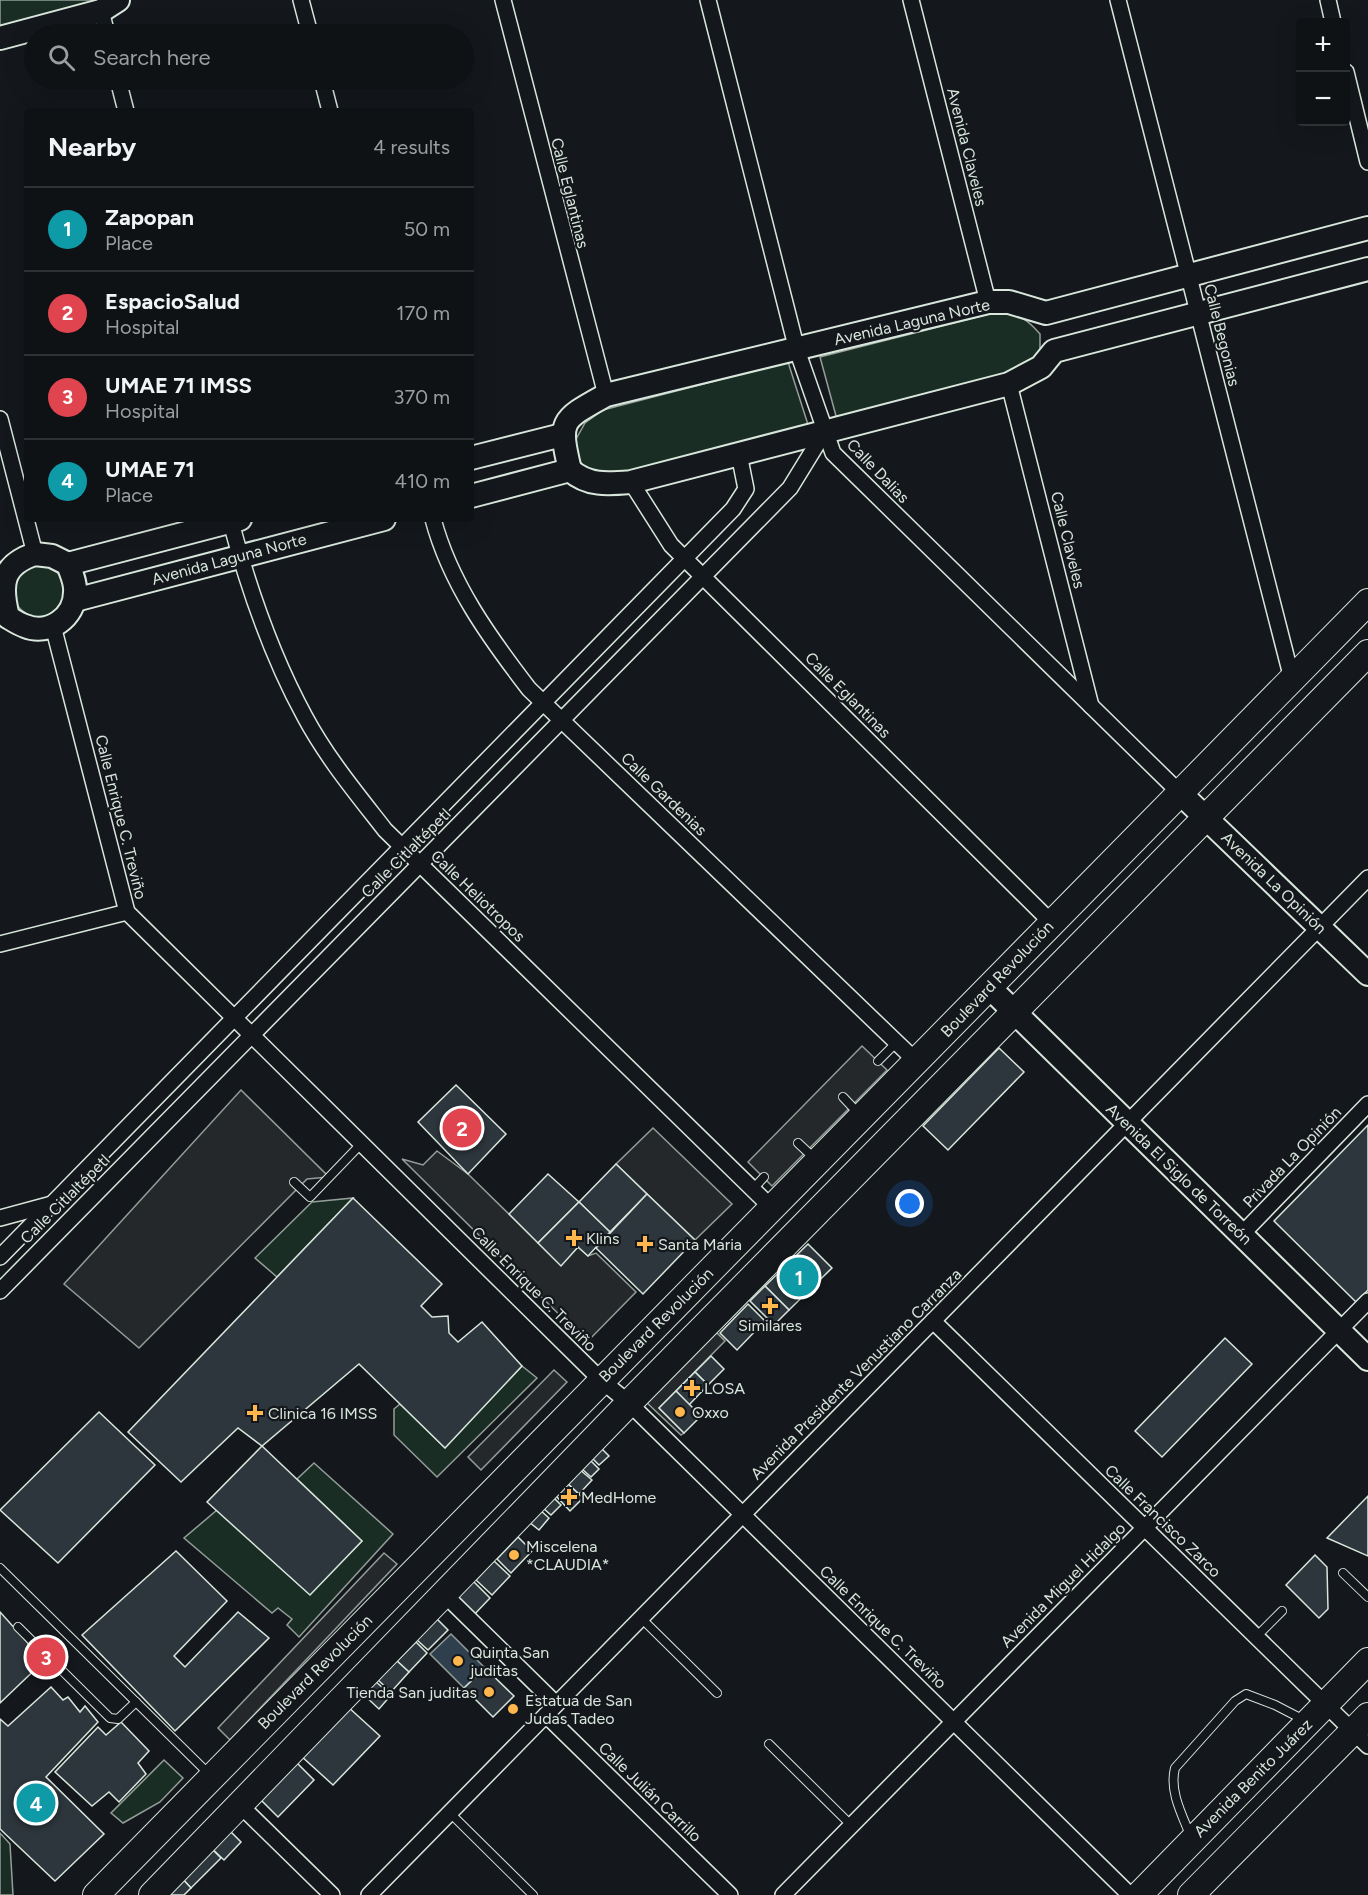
<!DOCTYPE html>
<html lang="en">
<head>
<meta charset="utf-8">
<style>
  :root { --surface:#0f1215; --page:#1d2022; --text:#f1f3f6; --muted:#9b9ea0; --line:#2f3234; --accent:#d93025 }
  body { margin:0; font-family:Figtree,sans-serif; background:var(--page); color:var(--text) }
  .controls { position:absolute; right:18px; top:18px; display:grid; overflow:hidden; border-radius:6px; box-shadow:0 6px 24px #0002 }
  .controls button { width:54px; height:54px; display:grid; place-items:center; padding:0; border:0; border-bottom:2px solid var(--line); background:var(--surface); color:var(--text); font:30px sans-serif }
  .you { position:absolute; left:910px; top:1204px; width:21px; height:21px; margin:-15px; border:4px solid #fff; border-radius:50%; background:#1a73e8; box-shadow:0 0 0 9px #1a73e833 }
  .badge { display:grid; place-items:center; width:39px; height:39px; border-radius:50%; background:var(--accent); color:#fff; font-size:20px; font-weight:700 }
  .pin { position:absolute; translate:-50% -50%; border:3px solid #fff; box-shadow:0 2px 6px #0006 }
  .list { margin:0; padding:0; list-style:none }
  h2 { display:flex; justify-content:space-between; align-items:center; height:78px; margin:0; padding:0 24px; font-size:26px }
  h2 small { font-size:20px; font-weight:400; color:var(--muted) }
  .list li { display:grid; grid-template-columns:39px 1fr auto; gap:18px; align-items:center; box-sizing:border-box; height:84px; padding:0 24px; border-top:2px solid var(--line) }
  .list b { display:block; font-size:22px; white-space:nowrap }
  .list p { margin:0; font-size:20px; white-space:nowrap; color:var(--muted) }
  .list em { font-size:20px; font-style:normal; color:var(--muted) }
  .icon { flex:none; width:33px; height:33px; fill:none; stroke:currentColor; stroke-width:2; stroke-linecap:round; stroke-linejoin:round }
  .map { position:relative; flex:none; width:1368px; height:1895px; overflow:hidden }
  .search { position:absolute; background:var(--surface); box-shadow:0 6px 24px #0002; left:24px; top:24px; width:450px; height:66px; display:flex; align-items:center; gap:15px; box-sizing:border-box; padding:0 21px; border-radius:33px; color:var(--muted); font-size:22px }
  .panel { position:absolute; background:var(--surface); box-shadow:0 6px 24px #0002; left:24px; top:108px; width:450px; height:414px; border-radius:6px }
  .map>svg:first-child { display:block }
  .green { fill:#1a2d24; stroke:#939e99; stroke-width:1.5 }
  .parking { fill:#24282b; stroke:#939e99; stroke-width:1.5 }
  .water { fill:#2f3f4d; stroke:#939e99; stroke-width:1.5 }
  .building { fill:#2c363c; stroke:#d8e6dc; stroke-width:1.5 }
  .lines { fill:none; stroke-linecap:round; stroke-linejoin:round }
  .lane-casing { stroke:#d8e6dc; stroke-width:10 }
  .street-casing { stroke:#d8e6dc; stroke-width:18 }
  .secondary-casing { stroke:#d8e6dc; stroke-width:26 }
  .primary-casing { stroke:#d8e6dc; stroke-width:28 }
  .lane { stroke:#14181c; stroke-width:8 }
  .street { stroke:#14181c; stroke-width:15 }
  .secondary { stroke:#14181c; stroke-width:22 }
  .primary { stroke:#14181c; stroke-width:26 }
  .poi-dot { fill:#ffb74d; stroke:#14181c; stroke-width:2 }
  .labels { text-anchor:middle; dominant-baseline:central; stroke-width:4.5; stroke-linejoin:round; paint-order:stroke }
  .street-label { font-size:16px; fill:#d8e6dc; stroke:#14181c }
  .poi-label { font-size:16px; fill:#d8e6dc; stroke:#14181c; text-anchor:start }
</style>
</head>
<body>
<div class="map">
<svg width="1368" height="1895" viewBox="0 0 1368 1895">
  <rect width="100%" height="100%" fill="#14181c"/>
  <g class="green">
    <path d="M0,0H116L0,36Z"/>
    <path d="M1001,311C1019,314 1028,320 1040,334V355L1030,369L839,427L820,357Z"/>
    <path d="M788,362L811,434L630,483L589,474L578,461L575,441L585,423L603,410Z"/>
    <circle cx="39" cy="591" r="26"/>
    <path d="M353,1198L277,1277L255,1258L312,1202Z"/>
    <path d="M522,1366L537,1378L437,1477L394,1435V1409L400,1404L445,1448Z"/>
    <path d="M314,1463L393,1534L299,1637L287,1625L292,1619L278,1608L272,1613L184,1538L217,1510L310,1594L362,1541L297,1479Z"/>
    <path d="M164,1760L183,1778L160,1802L123,1823L111,1813Z"/>
    <path d="M0,1833L10,1844L13,1895H0Z"/>
  </g>
  <g class="parking">
    <path d="M862,1046L887,1070L772,1186L748,1162Z"/>
    <path d="M241,1090L329,1177L307,1179L139,1348L64,1284Z"/>
    <path d="M653,1128L732,1204L695,1240L616,1164Z"/>
    <path d="M437,1151L468,1174L561,1265L578,1247L588,1256L596,1253L636,1292L587,1342L402,1159L423,1165Z"/>
    <path d="M714,1330L725,1341L659,1408L684,1433L681,1435L645,1401Z"/>
    <path d="M554,1370L567,1382L481,1470L468,1457Z"/>
    <path d="M384,1553L397,1564L230,1740L218,1728Z"/>
  </g>
  <path class="water" d="M451,1634L485,1668L464,1688L430,1654Z"/>
  <g class="building">
    <path d="M999,1048L1024,1072L948,1150L923,1126Z"/>
    <path d="M456,1085L506,1134L468,1174L418,1122Z"/>
    <path d="M1368,1125V1290L1356,1302L1274,1221Z"/>
    <path d="M616,1164L647,1194L610,1232L579,1202Z"/>
    <path d="M548,1174L579,1202L538,1243L509,1214Z"/>
    <path d="M647,1194L695,1240L643,1294L596,1248Z"/>
    <path d="M353,1198L442,1284L421,1306L432,1317L448,1316L449,1333L458,1342L482,1322L522,1366L445,1448L359,1364L262,1446L238,1428L181,1482L128,1432Z"/>
    <path d="M579,1202L610,1232L588,1256L578,1247L561,1266L538,1243Z"/>
    <path d="M808,1244L832,1268L789,1310L765,1286Z"/>
    <path d="M765,1286L789,1310L774,1325L750,1301Z"/>
    <path d="M748,1304L765,1321L737,1350L720,1333Z"/>
    <path d="M1225,1338L1252,1364L1162,1457L1135,1431Z"/>
    <path d="M711,1356L724,1369L708,1385L695,1372Z"/>
    <path d="M695,1372L708,1385L689,1405L676,1391Z"/>
    <path d="M676,1391L701,1416L684,1433L659,1408Z"/>
    <path d="M99,1412L155,1465L58,1563L0,1510Z"/>
    <path d="M262,1446L362,1541L310,1595L207,1502Z"/>
    <path d="M601,1448L609,1456L599,1465L591,1457Z"/>
    <path d="M590,1460L599,1469L591,1477L582,1469Z"/>
    <path d="M579,1469L592,1480L579,1494L567,1483Z"/>
    <path d="M567,1483L583,1498L570,1511L555,1495Z"/>
    <path d="M1368,1496V1556L1327,1538Z"/>
    <path d="M554,1498L561,1505L551,1515L543,1508Z"/>
    <path d="M540,1510L549,1518L539,1530L529,1522Z"/>
    <path d="M518,1537L532,1551L511,1573L497,1559Z"/>
    <path d="M176,1551L227,1601L174,1656L185,1667L238,1612L269,1638L175,1731L82,1635Z"/>
    <path d="M1315,1555L1327,1567L1328,1609L1319,1618L1286,1585Z"/>
    <path d="M494,1561L510,1576L492,1595L476,1580Z"/>
    <path d="M472,1580L490,1598L470,1619L452,1601Z"/>
    <path d="M0,1612L44,1661L0,1703Z"/>
    <path d="M437,1619L448,1630L428,1650L417,1640Z"/>
    <path d="M416,1642L427,1653L409,1672L397,1661Z"/>
    <path d="M397,1661L409,1672L391,1692L378,1680Z"/>
    <path d="M485,1668L514,1696L493,1717L464,1688Z"/>
    <path d="M375,1681L391,1695L379,1709L363,1694Z"/>
    <path d="M51,1687L63,1700L68,1697L80,1712L85,1706L98,1722L46,1777L104,1834L55,1881L0,1829V1719L8,1726Z"/>
    <path d="M347,1706L380,1736L333,1785L300,1755Z"/>
    <path d="M121,1722L149,1751L138,1763L146,1774L119,1802L109,1792L92,1806L55,1772L98,1727L106,1735Z"/>
    <path d="M295,1761L314,1780L278,1817L259,1798Z"/>
    <path d="M226,1827L241,1842L224,1860L208,1845Z"/>
    <path d="M208,1845L221,1858L191,1888L179,1875Z"/>
    <path d="M179,1875L191,1888L184,1895H167Z"/>
  </g>
  <g class="lines">
    <defs>
      <g id="lane">
        <path d="M878,1061L897,1042"/>
        <path d="M843,1097L858,1113"/>
        <path d="M798,1143L814,1158"/>
        <path d="M294,1182L310,1197L361,1144"/>
        <path d="M753,1189L764,1177"/>
        <path d="M0,1568L209,1774"/>
        <path d="M1343,1573L1368,1597"/>
        <path d="M641,1618L717,1693"/>
        <path d="M18,1627L110,1718L118,1719L136,1702"/>
        <path d="M1256,1637L1282,1611"/>
        <path d="M769,1744L851,1825"/>
        <path d="M450,1813L533,1895"/>
        <path d="M1191,1837C1182,1815 1169,1791 1175,1768L1235,1701L1246,1694L1275,1705L1304,1720"/>
      </g>
      <g id="street">
        <path d="M301,0L310,34"/>
        <path d="M503,0L606,395"/>
        <path d="M708,0L797,350L833,453L1180,793"/>
        <path d="M911,0L988,302"/>
        <path d="M1118,0L1292,679"/>
        <path d="M1328,0L1333,22"/>
        <path d="M101,11L107,34"/>
        <path d="M1346,72L1368,162"/>
        <path d="M118,80L126,111"/>
        <path d="M322,80L330,111"/>
        <path d="M1009,384L1091,706"/>
        <path d="M0,419L35,554"/>
        <path d="M631,482L671,545L1052,923"/>
        <path d="M230,519C248,587 271,655 305,717C327,758 357,794 385,830L772,1208"/>
        <path d="M433,519C450,583 489,637 529,689L916,1061"/>
        <path d="M53,626L127,912L602,1381L629,1403L1130,1895"/>
        <path d="M0,944L127,912"/>
        <path d="M0,1218L52,1204"/>
        <path d="M1241,1235L1368,1104"/>
        <path d="M0,1257L733,509L746,489L739,454"/>
        <path d="M0,1291L790,488L825,431"/>
        <path d="M933,1321L1368,1746"/>
        <path d="M444,1594L556,1704"/>
        <path d="M546,1715L730,1895"/>
        <path d="M240,1805L332,1895"/>
        <path d="M369,1895L1368,878"/>
        <path d="M783,1895L1368,1301"/>
      </g>
      <g id="secondary">
        <path d="M0,38L101,11L118,0"/>
        <path d="M471,458L562,435"/>
        <path d="M570,470C558,420 561,420 606,395L988,302H1009L1046,313L1368,228"/>
        <path d="M570,470C588,486 608,484 631,482L1009,384L1041,367L1054,351L1368,269"/>
        <path d="M471,496L570,470"/>
        <path d="M35,554L52,556L68,564C71,573 76,582 75,592C75,617 49,636 25,626C19,624 13,620 8,617C0,585 1,565 35,554Z"/>
        <path d="M68,564L240,519"/>
        <path d="M75,600L384,519"/>
        <path d="M1180,793L1368,974"/>
        <path d="M990,988L1368,1359"/>
      </g>
      <g id="primary">
        <path d="M96,1895L1368,602"/>
        <path d="M152,1895L629,1403L1368,653"/>
        <path d="M1139,1895L1368,1661"/>
        <path d="M1191,1895L1368,1716"/>
      </g>
    </defs>
    <use href="#lane" class="lane-casing"/>
    <use href="#street" class="street-casing"/>
    <use href="#secondary" class="secondary-casing"/>
    <use href="#primary" class="primary-casing"/>
    <use href="#lane" class="lane"/>
    <use href="#street" class="street"/>
    <use href="#secondary" class="secondary"/>
    <use href="#primary" class="primary"/>
  </g>
  <g class="poi-dot">
    <path d="M571 1229h6v6h6v6h-6v6h-6v-6h-6v-6h6z"/>
    <path d="M642 1235h6v6h6v6h-6v6h-6v-6h-6v-6h6z"/>
    <path d="M767 1297h6v6h6v6h-6v6h-6v-6h-6v-6h6z"/>
    <path d="M689 1379h6v6h6v6h-6v6h-6v-6h-6v-6h6z"/>
    <circle cx="680" cy="1412" r="6"/>
    <path d="M252 1404h6v6h6v6h-6v6h-6v-6h-6v-6h6z"/>
    <path d="M566 1488h6v6h6v6h-6v6h-6v-6h-6v-6h6z"/>
    <circle cx="514" cy="1555" r="6"/>
    <circle cx="458" cy="1661" r="6"/>
    <circle cx="489" cy="1692" r="6"/>
    <circle cx="513" cy="1709" r="6"/>
  </g>
  <g class="labels">
    <g class="street-label">
      <text transform="translate(967 147) rotate(76)">Avenida Claveles</text>
      <text transform="translate(570 193) rotate(76)">Calle Eglantinas</text>
      <text transform="translate(912 322) rotate(-13)">Avenida Laguna Norte</text>
      <text transform="translate(1222 335) rotate(76)">Calle Begonias</text>
      <text transform="translate(878 471) rotate(46)">Calle Dalias</text>
      <text transform="translate(1068 540) rotate(76)">Calle Claveles</text>
      <text transform="translate(229 559) rotate(-15)">Avenida Laguna Norte</text>
      <text transform="translate(848 695) rotate(45)">Calle Eglantinas</text>
      <text transform="translate(664 794) rotate(44)">Calle Gardenias</text>
      <text transform="translate(121 817) rotate(76)">Calle Enrique C. Treviño</text>
      <text transform="translate(406 853) rotate(-45)">Calle Citlaltépetl</text>
      <text transform="translate(1274 883) rotate(44)">Avenida La Opinión</text>
      <text transform="translate(478 896) rotate(44)">Calle Heliotropos</text>
      <text transform="translate(997 979) rotate(-46)">Boulevard Revolución</text>
      <text transform="translate(1292 1157) rotate(-46)">Privada La Opinión</text>
      <text transform="translate(1179 1174) rotate(44)">Avenida El Siglo de Torreón</text>
      <text transform="translate(65 1199) rotate(-45)">Calle Citlaltépetl</text>
      <text transform="translate(534 1289) rotate(45)">Calle Enrique C. Treviño</text>
      <text transform="translate(656 1325) rotate(-45)">Boulevard Revolución</text>
      <text transform="translate(856 1374) rotate(-45)">Avenida Presidente Venustiano Carranza</text>
      <text transform="translate(1163 1521) rotate(44)">Calle Francisco Zarco</text>
      <text transform="translate(1063 1585) rotate(-45)">Avenida Miguel Hidalgo</text>
      <text transform="translate(883 1627) rotate(44)">Calle Enrique C. Treviño</text>
      <text transform="translate(315 1672) rotate(-45)">Boulevard Revolución</text>
      <text transform="translate(1253 1778) rotate(-45)">Avenida Benito Juárez</text>
      <text transform="translate(650 1792) rotate(44)">Calle Julián Carrillo</text>
    </g>
    <g class="poi-label">
      <text x="586" y="1238">Klins</text>
      <text x="658" y="1244">Santa Maria</text>
      <text x="770" y="1325" text-anchor="middle">Similares</text>
      <text x="704" y="1388">LOSA</text>
      <text x="692" y="1412">Oxxo</text>
      <text x="268" y="1413">Clinica 16 IMSS</text>
      <text x="581" y="1497">MedHome</text>
      <text x="526" y="1546">Miscelena<tspan x="526" dy="18">*CLAUDIA*</tspan></text>
      <text x="470" y="1652">Quinta San<tspan x="470" dy="18">juditas</tspan></text>
      <text x="477" y="1692" text-anchor="end">Tienda San juditas</text>
      <text x="525" y="1700">Estatua de San<tspan x="525" dy="18">Judas Tadeo</tspan></text>
    </g>
  </g>
</svg>
<div class="controls">
<button>+</button>
<button>−</button>
</div>
<div class="you"></div>
<div class="pin badge" style="left:799px;top:1277px;background:#0f9aa8">1</div>
<div class="pin badge" style="left:462px;top:1128px;background:#e0444e">2</div>
<div class="pin badge" style="left:46px;top:1657px;background:#e0444e">3</div>
<div class="pin badge" style="left:36px;top:1803px;background:#0f9aa8">4</div>
<div class="search"><svg class="icon" aria-label="search" viewBox="0 0 24 24"><circle cx="10" cy="10" r="6"/><path d="M15 15l6 6"/></svg>Search here</div>
<section class="panel">
<h2>Nearby<small>4 results</small></h2>
<ul class="list">
<li><span class="badge" style="background:#0f9aa8">1</span><div><b>Zapopan</b><p>Place</p></div><em>50 m</em></li>
<li><span class="badge" style="background:#e0444e">2</span><div><b>EspacioSalud</b><p>Hospital</p></div><em>170 m</em></li>
<li><span class="badge" style="background:#e0444e">3</span><div><b>UMAE 71 IMSS</b><p>Hospital</p></div><em>370 m</em></li>
<li><span class="badge" style="background:#0f9aa8">4</span><div><b>UMAE 71</b><p>Place</p></div><em>410 m</em></li>
</ul>
</section>
</div>
</body>
</html>
